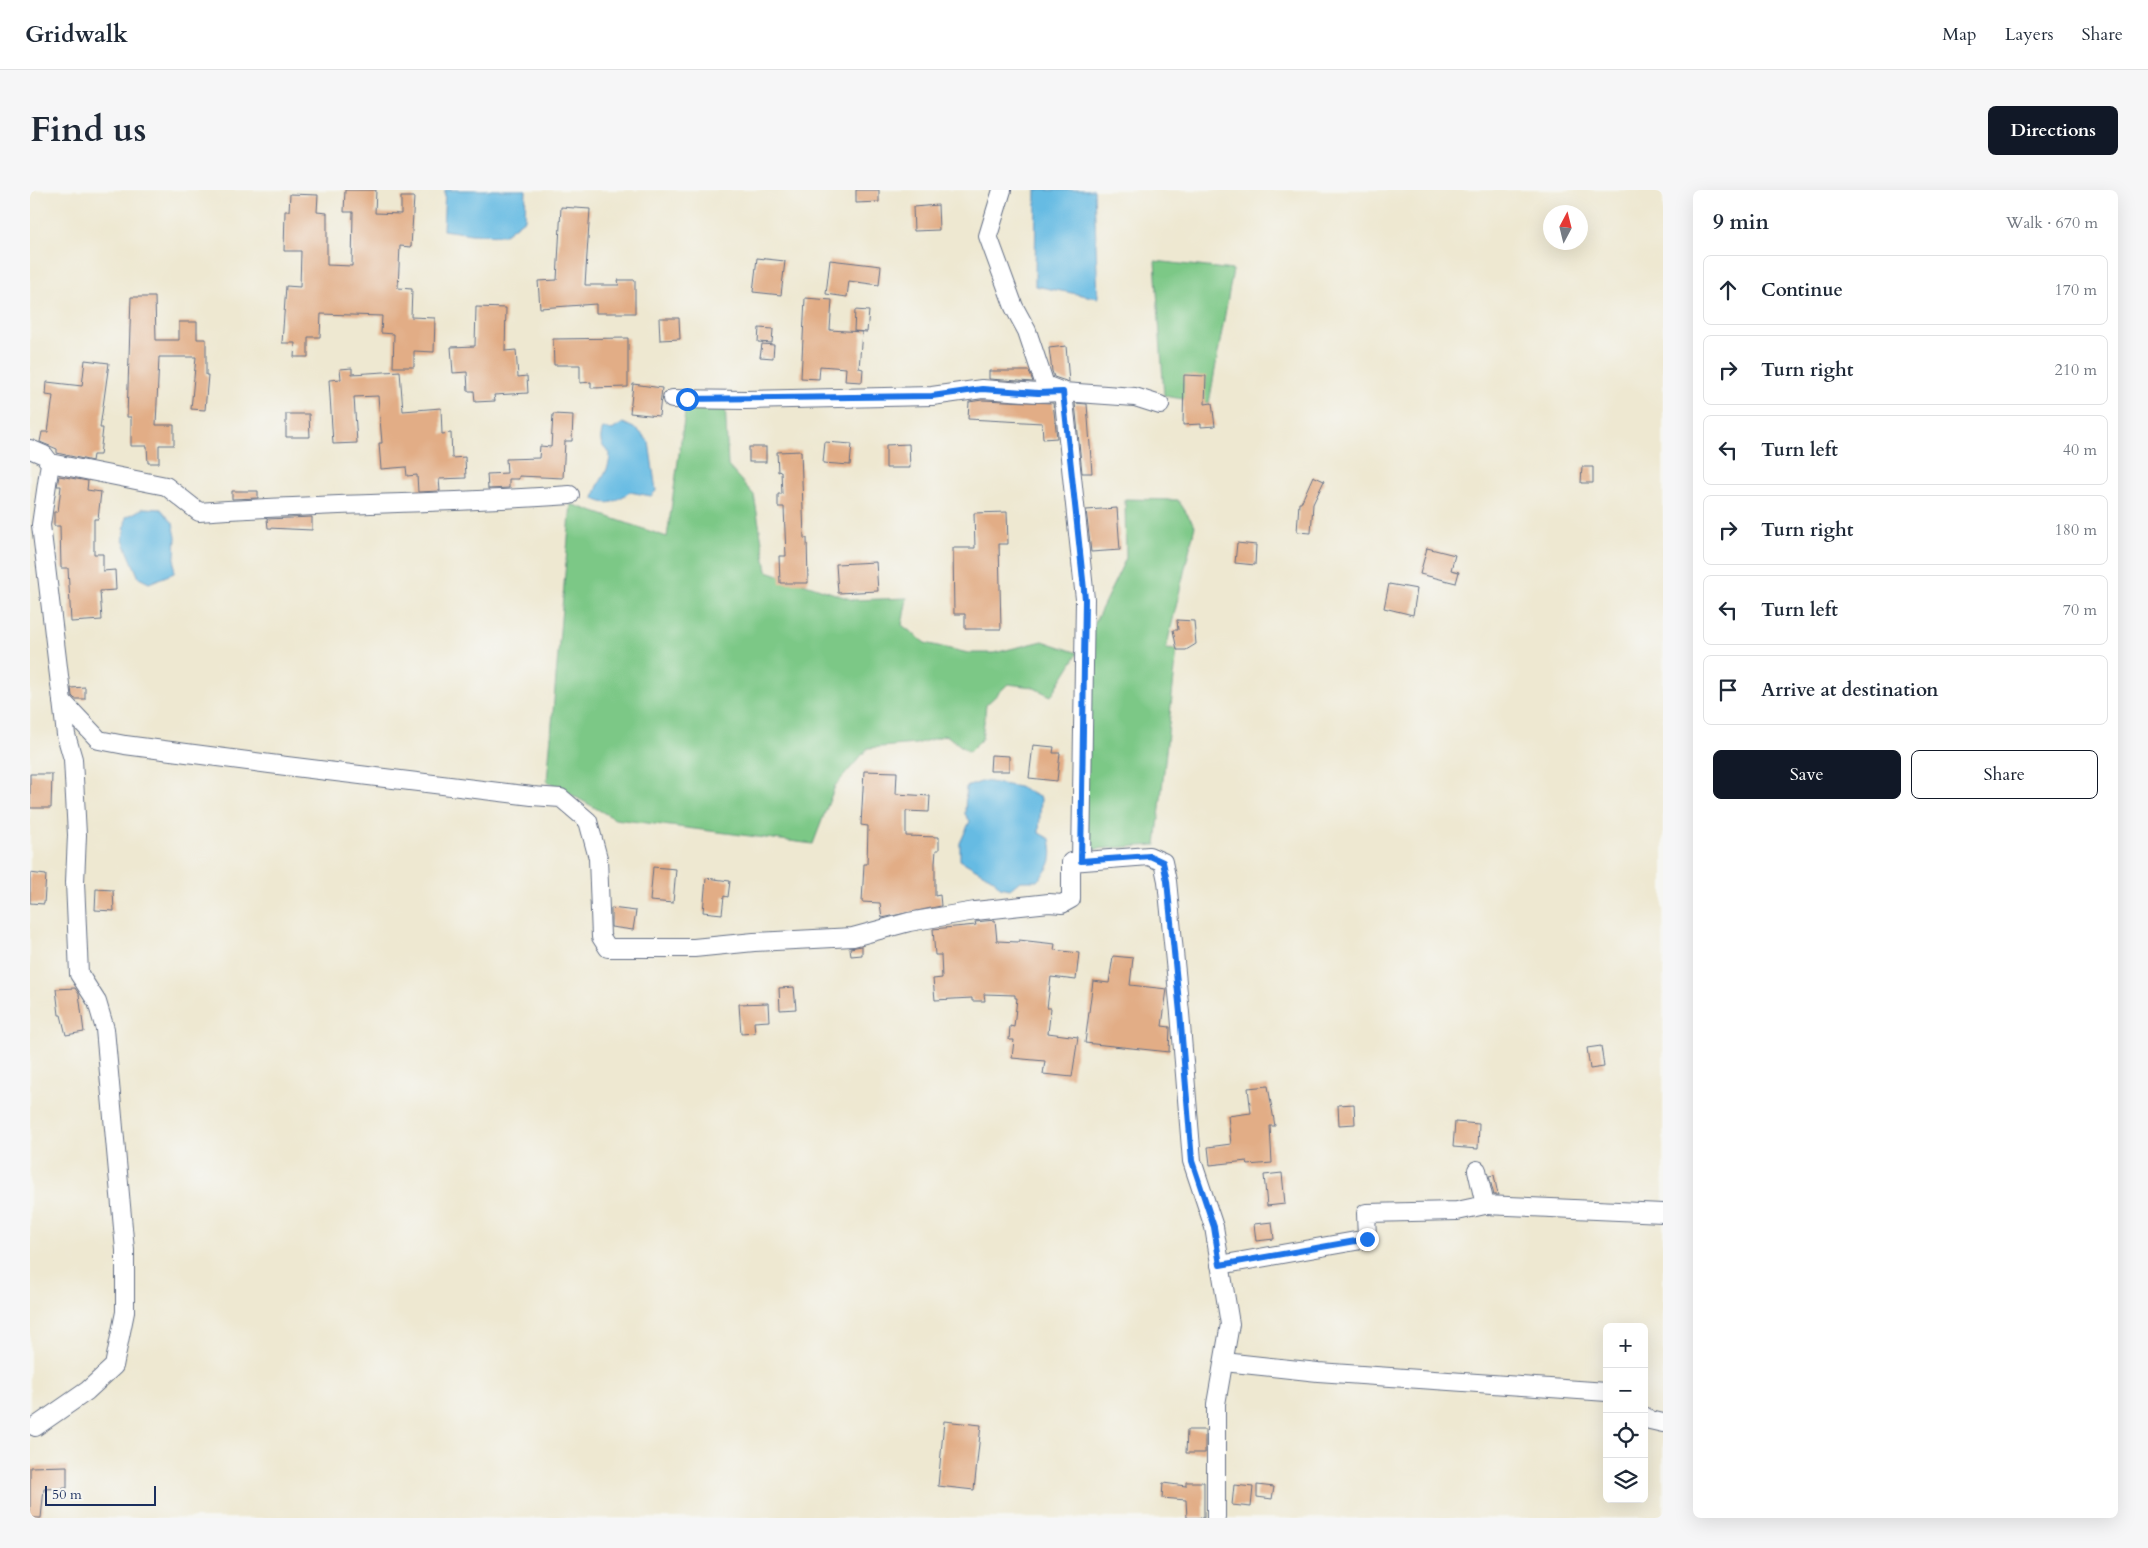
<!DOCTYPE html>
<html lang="en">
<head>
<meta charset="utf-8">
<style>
  :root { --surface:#fff; --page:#f6f6f7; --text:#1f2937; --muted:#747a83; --line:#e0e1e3; --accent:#111827 }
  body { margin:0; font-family:Cardo,serif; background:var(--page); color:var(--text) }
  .controls { position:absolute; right:15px; bottom:15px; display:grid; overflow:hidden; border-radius:8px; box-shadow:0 5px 20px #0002 }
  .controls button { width:45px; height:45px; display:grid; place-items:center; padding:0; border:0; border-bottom:1px solid var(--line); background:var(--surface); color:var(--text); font:25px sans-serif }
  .compass { position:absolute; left:1513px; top:15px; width:45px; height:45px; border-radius:50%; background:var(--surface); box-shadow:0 5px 20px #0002; rotate:7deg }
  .scale { position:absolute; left:15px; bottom:12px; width:111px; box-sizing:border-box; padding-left:5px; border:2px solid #1b2f5e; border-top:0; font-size:14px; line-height:18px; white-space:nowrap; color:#1b2f5e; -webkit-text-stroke:4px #f6f6f2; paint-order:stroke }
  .stop { position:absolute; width:15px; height:15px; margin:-11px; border:4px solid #1a73e8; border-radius:50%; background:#fff }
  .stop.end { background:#1a73e8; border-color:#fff; box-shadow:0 1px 5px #0008 }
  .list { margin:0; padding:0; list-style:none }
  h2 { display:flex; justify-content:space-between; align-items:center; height:65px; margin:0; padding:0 20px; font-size:21px }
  h2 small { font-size:16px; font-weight:400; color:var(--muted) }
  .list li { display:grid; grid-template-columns:32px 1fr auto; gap:15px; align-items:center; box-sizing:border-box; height:70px; margin:0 10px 10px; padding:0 10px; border:1px solid var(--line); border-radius:8px }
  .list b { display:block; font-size:19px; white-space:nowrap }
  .list em { font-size:16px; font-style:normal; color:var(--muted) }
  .actions { display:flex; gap:10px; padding:15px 20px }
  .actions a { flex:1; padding:11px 0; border:1px solid var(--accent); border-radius:8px; text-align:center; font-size:18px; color:var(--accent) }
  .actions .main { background:var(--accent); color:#fff }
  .icon { flex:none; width:28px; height:28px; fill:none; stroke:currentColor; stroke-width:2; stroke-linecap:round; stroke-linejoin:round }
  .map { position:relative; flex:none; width:1633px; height:1328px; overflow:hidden; border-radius:8px }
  header { display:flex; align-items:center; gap:30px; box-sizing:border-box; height:70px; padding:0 25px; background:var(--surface); border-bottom:1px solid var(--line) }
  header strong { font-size:24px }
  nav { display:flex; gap:28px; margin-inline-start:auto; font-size:18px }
  .intro { display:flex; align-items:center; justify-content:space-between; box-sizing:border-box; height:120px; padding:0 30px }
  h1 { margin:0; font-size:35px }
  .button { padding:12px 22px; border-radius:8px; background:var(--accent); color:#fff; font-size:18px; font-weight:700 }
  main { display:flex; gap:30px; padding:0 30px }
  aside { flex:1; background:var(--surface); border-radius:8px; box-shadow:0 5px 20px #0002 }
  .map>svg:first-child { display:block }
  .green { fill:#7cc886; stroke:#4c7c72 }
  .water { fill:#66bbe3; stroke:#4075a0 }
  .building { fill:#e2ad86 }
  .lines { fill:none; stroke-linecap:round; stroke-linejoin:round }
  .minor-casing { stroke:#657086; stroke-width:20 }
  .minor { stroke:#fff; stroke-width:18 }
  .route { stroke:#1a73e8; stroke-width:6 }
</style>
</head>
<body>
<header>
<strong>Gridwalk</strong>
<nav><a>Map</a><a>Layers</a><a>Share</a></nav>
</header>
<div class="intro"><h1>Find us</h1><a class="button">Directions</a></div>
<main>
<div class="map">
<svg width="1633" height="1328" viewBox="0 0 1633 1328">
  <rect width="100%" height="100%" fill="#f6f6f2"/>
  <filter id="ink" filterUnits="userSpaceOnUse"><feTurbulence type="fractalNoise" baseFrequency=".02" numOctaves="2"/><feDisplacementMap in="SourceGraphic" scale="10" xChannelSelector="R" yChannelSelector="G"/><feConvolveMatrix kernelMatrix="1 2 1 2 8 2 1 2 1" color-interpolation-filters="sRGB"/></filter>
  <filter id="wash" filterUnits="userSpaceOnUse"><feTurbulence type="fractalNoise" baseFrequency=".0096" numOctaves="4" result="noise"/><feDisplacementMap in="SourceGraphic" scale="20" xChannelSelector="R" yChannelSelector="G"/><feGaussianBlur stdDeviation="1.12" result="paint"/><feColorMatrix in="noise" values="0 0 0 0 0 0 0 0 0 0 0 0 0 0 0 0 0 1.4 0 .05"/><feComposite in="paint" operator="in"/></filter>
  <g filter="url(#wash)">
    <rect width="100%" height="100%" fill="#eee8d1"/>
    <g class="green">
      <path d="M1125,71L1203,80L1179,213L1134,206Z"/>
      <path d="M657,209L695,210L698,276L724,305L737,381L823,410L877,408L872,435L895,453L938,463H964L1013,451L1048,463L1021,506L1002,497L978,494L956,515L952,549L939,562L916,545L886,554L838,558L805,596L783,654L585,629L517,591L541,314L637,347Z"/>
      <path d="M1095,309L1148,310L1165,336L1136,459L1147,460L1126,655L1051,660L1053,457L1096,368Z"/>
    </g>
    <g class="water">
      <path d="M415,0H496L495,29L474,45L441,44L413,40Z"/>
      <path d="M1006,0H1064L1068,108L1005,96Z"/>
      <path d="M593,233L608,240L619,252L626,301L621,306L600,302C585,311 580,317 564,309C567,289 580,285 580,263C570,256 569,250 573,238L582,240Z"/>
      <path d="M114,318L131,319L143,333L146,347L144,383L119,393L109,388L93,350L96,327Z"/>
      <path d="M954,591L989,597L1011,608L1009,643L1020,649C1024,669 1021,677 1007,691H990L980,699L970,697L963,689L930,670V653L940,631L935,624L936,597Z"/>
    </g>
    <g id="blocks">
      <g class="building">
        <path d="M315,0H346L345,23L371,24V7H384L381,57L370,56L368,98L382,99L381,127L405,128L404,162L384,161V177H363L364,144L351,143L352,126L291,124L290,147H278V167H264L265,153H252L256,96L270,97L271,61H254L255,21H259L260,4L288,5L287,22L297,23V75L322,76L323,22H314Z"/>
        <path d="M826,0H849V12L826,13Z"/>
        <path d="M908,15L909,40L884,41L883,17Z"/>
        <path d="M531,17L560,19L555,95H589L588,90H605V123H566V114L510,118L508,91L527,90Z"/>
        <path d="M727,68L755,71L751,105L723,102Z"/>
        <path d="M800,70L851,76L849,95L819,91L817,107L796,104Z"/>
        <path d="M101,107H125L126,150H149V132H167V149H176V185H178L175,220L161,219L166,167H129L126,235H144V255H129V273H118L117,256H101V227H97Z"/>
        <path d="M775,108L802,110L800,140L832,142L829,178L833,179L832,192L815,191L816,178L790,176L789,189L771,188Z"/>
        <path d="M446,117L476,118L475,161L486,160L488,187L497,186L498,203L464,205L465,211L445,212L444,201H438L437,182L423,183L421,157L445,156Z"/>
        <path d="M825,120L839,121L837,142L824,141Z"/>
        <path d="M629,128H649L650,149L630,150Z"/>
        <path d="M729,138L743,139L742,153L728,152Z"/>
        <path d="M598,148V197L561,198V192L550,193V175H524L523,149Z"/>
        <path d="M732,154L744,155L743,168L730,167Z"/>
        <path d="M1036,156L1039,192L1024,187L1022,181L1019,158Z"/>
        <path d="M55,170L79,173L70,238H73L70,265H63L62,271L27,263V259L10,252L12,242H18L23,206L16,205L17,192L52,196Z"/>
        <path d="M322,178V184L370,181L373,221L411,218L412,244L421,243L422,268L435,267L436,288L409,289L410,301L388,302L387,285L377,286L376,277L351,279L349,253H352L348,206L324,207L327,253L303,254L299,190L311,189L310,179Z"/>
        <path d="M959,181H999L1003,192L959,189Z"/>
        <path d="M1154,185L1176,186L1175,214L1182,213L1185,236L1171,237V234L1153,235Z"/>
        <path d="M603,194L632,198L629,226L600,223Z"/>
        <path d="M952,210L1023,213L1027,248L1013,249L1012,233L938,229L939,212Z"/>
        <path d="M1045,213L1057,214L1062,283H1052Z"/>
        <path d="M256,224H279L280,247H256Z"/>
        <path d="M523,224L543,225L542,251H535L533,288L489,286V289H479V298L458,299L457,284L477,283L476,269L509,268L510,256L521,257Z"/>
        <path d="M795,252L822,254L820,275L793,273Z"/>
        <path d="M879,254L880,278H856V255Z"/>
        <rect x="719" y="257" width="17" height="15"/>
        <path d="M771,261L774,348H777L778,393H750L749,366H756L754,317H748V304H752L751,281L748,282L747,262Z"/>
        <path d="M1552,277H1563V293H1551Z"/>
        <path d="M29,286L58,291L57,300L71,302L68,329H64V364H73V381L85,380L86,400L70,401L72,430L41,432L38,378H31L30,336H24V322H28L31,296H27Z"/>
        <path d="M1283,286L1294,291L1283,314L1281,343L1267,342L1269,313H1271Z"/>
        <path d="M202,301H228V308L202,309Z"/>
        <path d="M1087,318L1090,360L1061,362L1056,320Z"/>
        <path d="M977,322L978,354H969L971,439H935V424H924L923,358H945L944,323Z"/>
        <path d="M282,327V340L238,338L237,329Z"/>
        <path d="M1207,353L1226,355L1225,375L1205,373Z"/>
        <path d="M1397,358L1425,365L1421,380L1429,382L1426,393L1390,384Z"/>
        <path d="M846,372L848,401L808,403L806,374Z"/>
        <path d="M1359,394L1387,399L1383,425L1354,418Z"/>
        <path d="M1147,430L1164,431L1166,454L1156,460H1147L1143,440H1148Z"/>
        <path d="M55,497V509H45L42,506L41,498Z"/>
        <path d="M1003,555L1024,557L1023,563H1030L1027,591L999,588Z"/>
        <path d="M961,565L979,566V581H960Z"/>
        <path d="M834,581L867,582L866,604L900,606L899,622L876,621V646L909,647V660H906L905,673V706L910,705L911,716L852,728L850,713L832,712L834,674H837L838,636L831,635Z"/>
        <path d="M0,584H22L21,618H0Z"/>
        <path d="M623,677L646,679L643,713L620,711Z"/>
        <path d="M0,683L16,685L14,714L0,713Z"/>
        <path d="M676,688L700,691L698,707L694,706L692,724L673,722Z"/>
        <path d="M66,699L83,700L84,721L65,720Z"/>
        <path d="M581,718L606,721L603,740L581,737Z"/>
        <path d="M965,730L967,751L988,752L989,750L1025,754L1024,760L1049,763L1046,790L1021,787L1017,818H1021L1018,843L1048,847L1042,887L1013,884L1015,871L982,868L984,850H979L980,836L984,837L987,808H985V805L954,804L955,811H942V808L905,810L903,789L912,788L911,765H905L903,739L946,735L945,732Z"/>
        <path d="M832,756V765L821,766L820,758Z"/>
        <path d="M1083,766L1103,768L1100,795L1137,799L1132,836L1140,837L1139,862L1055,853L1063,791L1079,793Z"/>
        <path d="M764,797L766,819L750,820L749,798Z"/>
        <path d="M45,798L49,804L54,842L36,845L31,825H29L26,799Z"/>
        <path d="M738,813L739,831L724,832L725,843L711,844L709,814Z"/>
        <path d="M1571,856L1574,877L1560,879L1557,858Z"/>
        <path d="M1238,896L1245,936H1240L1242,973L1218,975L1217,971L1180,975L1178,957L1201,954L1198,926L1221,923L1218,898Z"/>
        <path d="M1324,914L1325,934L1309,935L1308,915Z"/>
        <path d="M1425,932L1449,934L1448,959L1423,957Z"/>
        <path d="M1252,983L1255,1014L1237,1016L1234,985Z"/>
        <path d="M1464,985L1468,1005H1464L1459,986Z"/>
        <path d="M1242,1032L1244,1049L1226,1051L1224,1034Z"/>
        <path d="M914,1231L951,1235L944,1300L908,1296Z"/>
        <path d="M1157,1240H1175V1263H1156Z"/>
        <path d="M37,1276V1298L14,1299L11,1328H0V1277Z"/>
        <path d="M1156,1292H1174V1328H1157L1156,1310L1132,1308L1133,1293L1156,1296Z"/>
        <path d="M1204,1295L1223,1297L1221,1317L1202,1315Z"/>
        <path d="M1227,1295L1244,1297L1242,1309L1227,1307Z"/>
      </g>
    </g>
  </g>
  <g filter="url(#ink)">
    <use href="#blocks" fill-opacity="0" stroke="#657086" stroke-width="1"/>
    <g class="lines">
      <defs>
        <g id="minor">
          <path d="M972,0L958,46L984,117L997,141L1015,195L1033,202L1055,409L1051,671"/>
          <path d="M642,209L715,210L902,206L952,199L1008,203L1033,202L1105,207L1130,215"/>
          <path d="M0,259L14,265L20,273L11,335L32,511L69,550L95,555L240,574L502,606L531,608L558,631L568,668L571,747L578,758H664L724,752L823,747L879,732L945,721L1019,713L1032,714L1041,709V672L1119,666L1133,672L1137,691L1150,823L1162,971L1184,1037L1200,1134L1186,1214V1328"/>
          <path d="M20,273L136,296L169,322C292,313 416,314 540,305"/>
          <path d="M1447,980L1455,1015L1633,1023"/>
          <path d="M1190,1075L1337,1049L1336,1023L1427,1021L1455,1015"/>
          <path d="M1194,1172L1288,1182L1577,1202"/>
          <path d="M1614,1226L1620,1230L1633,1233"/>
          <path d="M5,1237L57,1201L84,1176L95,1122V1060L75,839L67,812L49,784L45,692L47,645L43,569L36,545L32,511"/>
        </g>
      </defs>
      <use href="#minor" class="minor-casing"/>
      <use href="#minor" class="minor"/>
    </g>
  </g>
  <g class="lines" filter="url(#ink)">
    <path class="route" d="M657,209L902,206L952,199L1008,203L1033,202L1055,409L1051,671L1120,666L1133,672L1137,691L1150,823L1162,971L1184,1037L1190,1075L1337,1049"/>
  </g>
</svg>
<div class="controls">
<button>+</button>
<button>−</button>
<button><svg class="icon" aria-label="locate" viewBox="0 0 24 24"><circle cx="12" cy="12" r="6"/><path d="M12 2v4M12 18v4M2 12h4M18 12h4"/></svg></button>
<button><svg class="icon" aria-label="layers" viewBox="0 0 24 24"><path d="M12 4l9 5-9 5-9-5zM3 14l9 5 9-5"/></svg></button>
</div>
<svg class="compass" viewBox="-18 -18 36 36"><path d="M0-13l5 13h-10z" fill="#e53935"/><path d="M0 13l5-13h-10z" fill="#747a83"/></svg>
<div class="scale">50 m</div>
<div class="stop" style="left:657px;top:209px"></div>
<div class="stop end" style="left:1337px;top:1049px"></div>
</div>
<aside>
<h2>9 min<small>Walk · 670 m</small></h2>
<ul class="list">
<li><svg class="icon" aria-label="ahead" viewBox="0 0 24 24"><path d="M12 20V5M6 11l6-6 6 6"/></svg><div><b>Continue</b></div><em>170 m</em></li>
<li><svg class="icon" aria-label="right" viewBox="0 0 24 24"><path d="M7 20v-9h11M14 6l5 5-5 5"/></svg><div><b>Turn right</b></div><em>210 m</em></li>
<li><svg class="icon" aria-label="left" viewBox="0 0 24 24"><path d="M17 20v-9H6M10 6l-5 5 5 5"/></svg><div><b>Turn left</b></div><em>40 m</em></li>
<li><svg class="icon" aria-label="right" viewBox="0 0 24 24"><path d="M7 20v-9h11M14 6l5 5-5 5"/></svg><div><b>Turn right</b></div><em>180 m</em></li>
<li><svg class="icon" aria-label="left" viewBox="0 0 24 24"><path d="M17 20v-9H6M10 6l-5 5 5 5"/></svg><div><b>Turn left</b></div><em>70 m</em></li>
<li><svg class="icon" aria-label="arrive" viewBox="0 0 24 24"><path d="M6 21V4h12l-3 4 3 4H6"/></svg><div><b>Arrive at destination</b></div></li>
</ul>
<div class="actions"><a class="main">Save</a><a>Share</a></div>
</aside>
</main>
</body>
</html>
